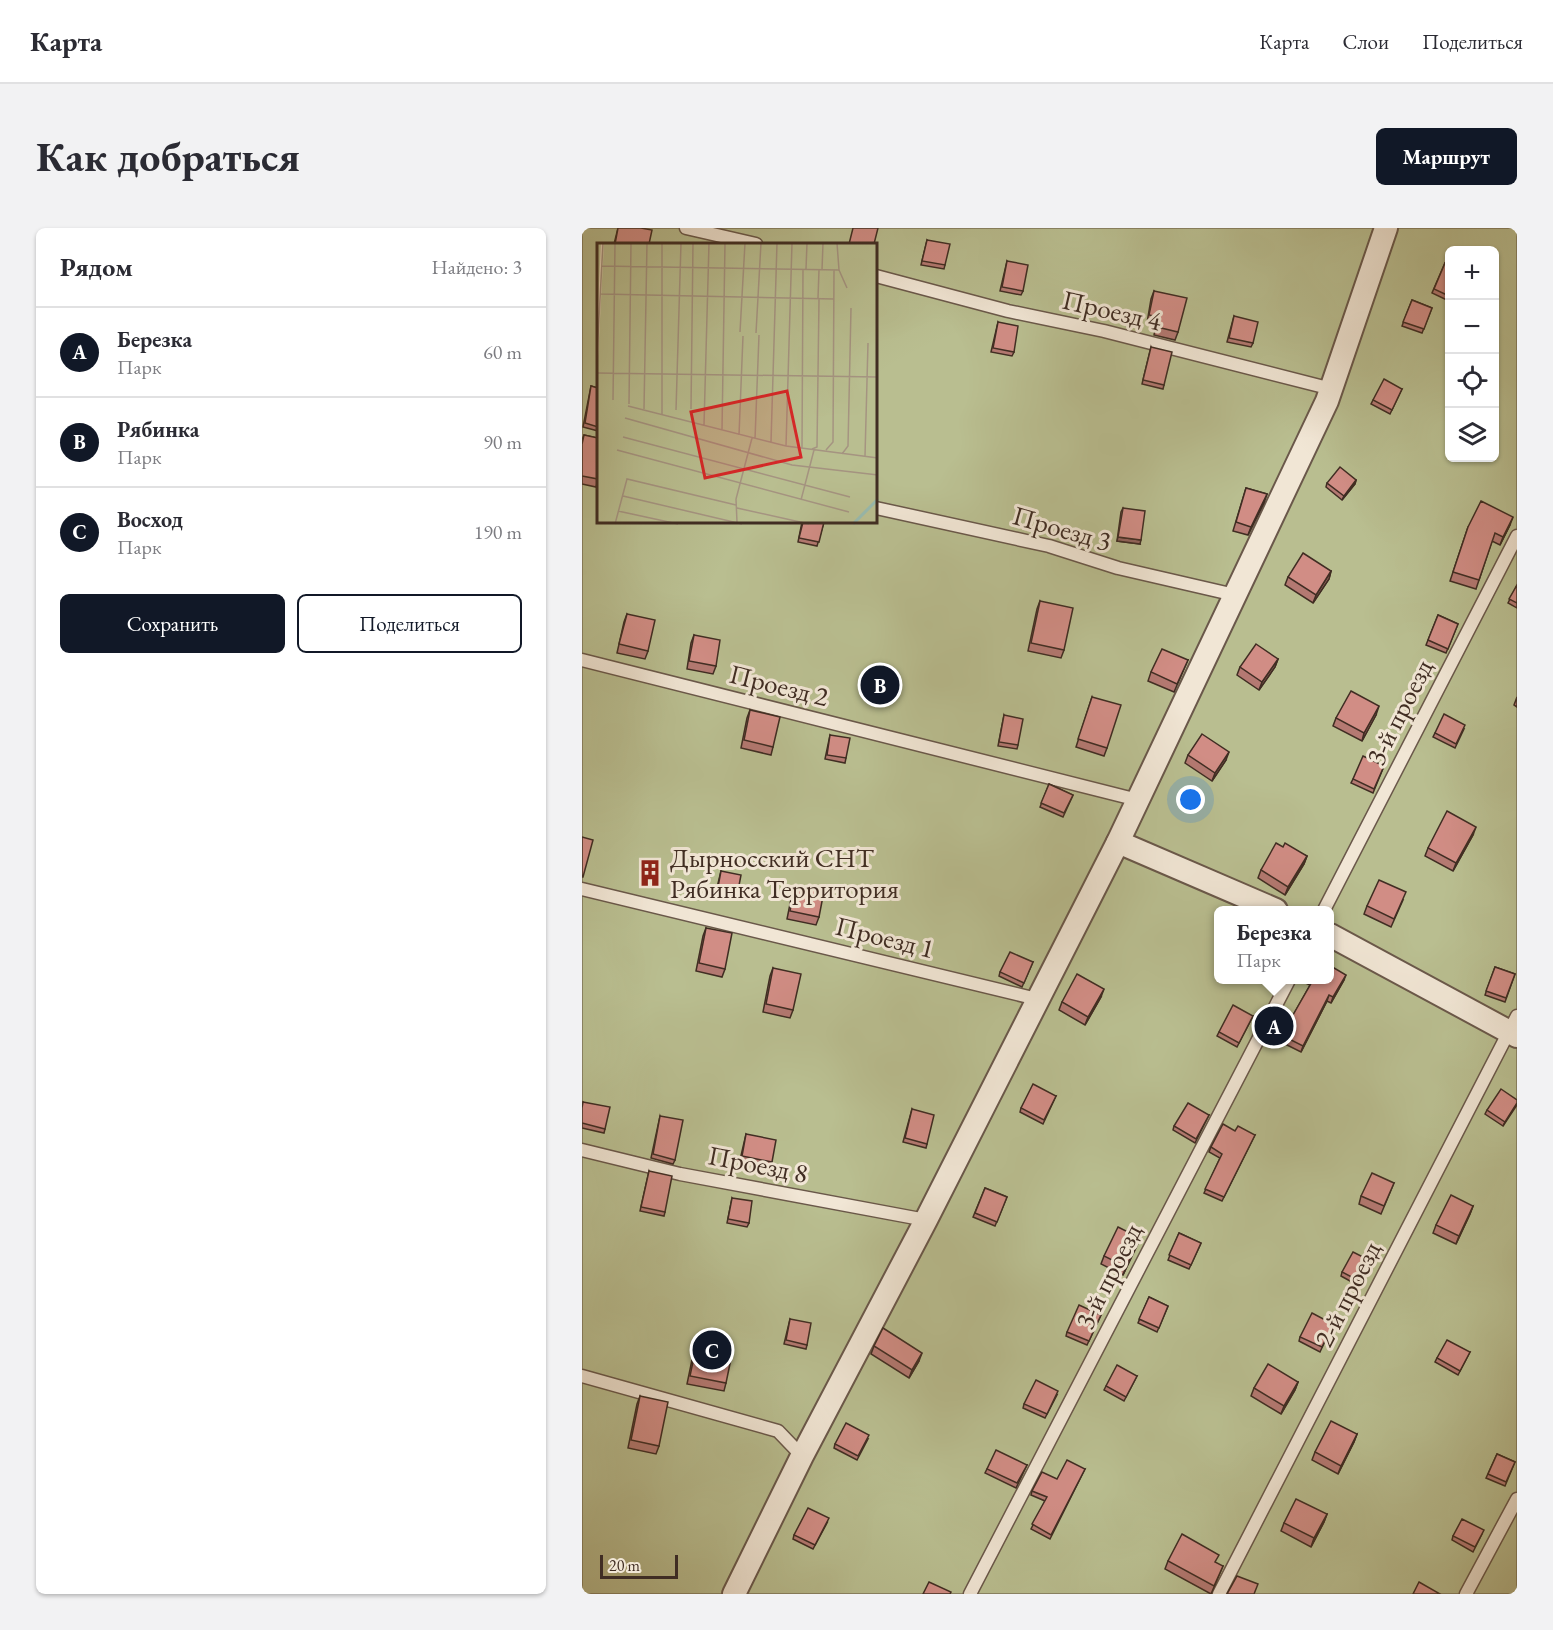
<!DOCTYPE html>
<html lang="ru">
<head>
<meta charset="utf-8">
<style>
  :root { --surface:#fff; --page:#f2f2f3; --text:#2b2b33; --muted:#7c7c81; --line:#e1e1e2; --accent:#111827 }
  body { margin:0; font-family:"EB Garamond",serif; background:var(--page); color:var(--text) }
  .controls { position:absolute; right:18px; top:18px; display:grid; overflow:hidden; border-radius:9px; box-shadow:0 2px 4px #0004 }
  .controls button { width:54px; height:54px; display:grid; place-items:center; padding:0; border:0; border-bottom:2px solid var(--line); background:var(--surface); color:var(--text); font:30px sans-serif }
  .scale { position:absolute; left:18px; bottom:15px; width:78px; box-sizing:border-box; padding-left:6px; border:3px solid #402d23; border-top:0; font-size:16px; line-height:21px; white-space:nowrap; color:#402d23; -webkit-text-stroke:4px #f1e6d5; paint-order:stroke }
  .you { position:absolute; left:609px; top:572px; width:21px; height:21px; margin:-15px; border:4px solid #fff; border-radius:50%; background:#1a73e8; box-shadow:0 0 0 9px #1a73e833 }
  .badge { display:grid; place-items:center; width:39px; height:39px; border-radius:50%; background:var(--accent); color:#fff; font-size:20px; font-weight:700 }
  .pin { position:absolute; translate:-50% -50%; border:3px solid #fff; box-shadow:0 2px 6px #0006 }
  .popup { position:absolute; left:632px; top:678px; width:120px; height:78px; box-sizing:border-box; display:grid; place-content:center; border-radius:9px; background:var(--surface); filter:drop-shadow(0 2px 4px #0005); font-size:20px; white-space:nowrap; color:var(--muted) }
  .popup b { font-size:22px; color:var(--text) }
  .popup::after { content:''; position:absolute; left:50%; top:100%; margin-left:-12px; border:12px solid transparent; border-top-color:var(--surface) }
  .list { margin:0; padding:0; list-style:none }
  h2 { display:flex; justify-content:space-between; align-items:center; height:78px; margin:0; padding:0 24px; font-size:26px }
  h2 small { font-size:20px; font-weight:400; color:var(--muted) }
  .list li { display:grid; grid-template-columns:39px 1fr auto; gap:18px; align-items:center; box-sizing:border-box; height:90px; padding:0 24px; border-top:2px solid var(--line) }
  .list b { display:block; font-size:22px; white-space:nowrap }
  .list p { margin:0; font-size:20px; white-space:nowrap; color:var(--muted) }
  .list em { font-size:20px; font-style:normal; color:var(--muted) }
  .actions { display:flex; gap:12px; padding:18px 24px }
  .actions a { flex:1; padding:14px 0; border:2px solid var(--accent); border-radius:9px; text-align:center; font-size:21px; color:var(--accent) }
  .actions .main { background:var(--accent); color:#fff }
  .icon { flex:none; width:33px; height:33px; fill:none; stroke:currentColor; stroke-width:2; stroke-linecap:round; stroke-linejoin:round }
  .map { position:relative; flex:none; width:935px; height:1366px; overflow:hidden; border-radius:9px }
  header { display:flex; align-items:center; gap:36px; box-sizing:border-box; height:84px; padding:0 30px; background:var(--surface); border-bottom:2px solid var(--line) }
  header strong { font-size:28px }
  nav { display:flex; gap:33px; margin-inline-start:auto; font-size:21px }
  .intro { display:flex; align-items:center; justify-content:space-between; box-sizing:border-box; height:144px; padding:0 36px }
  h1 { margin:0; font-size:42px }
  .button { padding:15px 27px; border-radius:9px; background:var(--accent); color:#fff; font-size:21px; font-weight:700 }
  main { display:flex; gap:36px; padding:0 36px }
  aside { flex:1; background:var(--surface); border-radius:9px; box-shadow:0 2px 4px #0004 }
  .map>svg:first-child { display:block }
  .green { fill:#b9be90; stroke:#7c765a; stroke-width:1.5; fill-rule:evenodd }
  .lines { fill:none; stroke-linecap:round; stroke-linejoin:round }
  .lane-casing { stroke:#6a584a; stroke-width:15 }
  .street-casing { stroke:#6a584a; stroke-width:26 }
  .lane { stroke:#f1e6d5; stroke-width:12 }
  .street { stroke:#f1e6d5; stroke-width:22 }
  .wall { fill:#b47972; stroke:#402d23; stroke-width:1.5 }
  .shaded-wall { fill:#92635d; stroke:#402d23; stroke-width:1.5 }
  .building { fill:#d18d85; stroke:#402d23; stroke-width:1.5 }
  .labels { text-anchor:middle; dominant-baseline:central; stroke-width:6; stroke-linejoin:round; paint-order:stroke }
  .street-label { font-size:27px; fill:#402d23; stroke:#f1e6d5 }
  .poi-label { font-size:27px; fill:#402d23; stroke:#f1e6d5; text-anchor:start }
  .inset-river { fill:none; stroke:#98baae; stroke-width:3 }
  .inset-road { fill:none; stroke:#a59481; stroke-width:1.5 }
  .view { fill:#d62828; fill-opacity:0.15; stroke:#d62828; stroke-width:3 }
  .inset-edge { fill:none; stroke:#402d23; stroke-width:3 }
</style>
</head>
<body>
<header>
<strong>Карта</strong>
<nav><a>Карта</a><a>Слои</a><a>Поделиться</a></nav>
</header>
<div class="intro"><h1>Как добраться</h1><a class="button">Маршрут</a></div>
<main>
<aside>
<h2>Рядом<small>Найдено: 3</small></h2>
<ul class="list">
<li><span class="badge">A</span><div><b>Березка</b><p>Парк</p></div><em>60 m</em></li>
<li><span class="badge">B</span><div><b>Рябинка</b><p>Парк</p></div><em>90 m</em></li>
<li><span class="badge">C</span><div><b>Восход</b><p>Парк</p></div><em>190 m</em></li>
</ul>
<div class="actions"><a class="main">Сохранить</a><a>Поделиться</a></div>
</aside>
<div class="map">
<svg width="935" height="1366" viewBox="0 0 935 1366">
  <rect width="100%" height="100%" fill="#e9d8bf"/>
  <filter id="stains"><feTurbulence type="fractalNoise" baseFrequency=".00333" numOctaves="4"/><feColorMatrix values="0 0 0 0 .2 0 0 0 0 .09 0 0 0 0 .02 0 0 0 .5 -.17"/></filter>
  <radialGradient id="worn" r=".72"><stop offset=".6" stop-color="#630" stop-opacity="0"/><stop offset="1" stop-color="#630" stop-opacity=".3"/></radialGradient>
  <path class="green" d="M0,0H935V1366H0ZM16,16H294V294H16ZM867,22H912V230H867ZM636,682H748V752H636Z"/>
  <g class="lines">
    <defs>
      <g id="lane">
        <path d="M104,0L174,16"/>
        <path d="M294,48L426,83L522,103L742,159L744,168"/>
        <path d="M294,280L467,318L536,340L653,367"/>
        <path d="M0,432L556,572"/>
        <path d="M0,661L455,771"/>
        <path d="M742,682L935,308"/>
        <path d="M0,922L98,946L344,992"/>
        <path d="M0,1148L196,1203L220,1228"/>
        <path d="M388,1366L707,752"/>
        <path d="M637,1366L935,788"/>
        <path d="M884,1366L935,1271"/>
      </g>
      <g id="street">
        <path d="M536,614L694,682"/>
        <path d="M748,707L935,808"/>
        <path d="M152,1366L220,1228L344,992L536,614L745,173L804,0"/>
      </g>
    </defs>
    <use href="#lane" class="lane-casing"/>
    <use href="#street" class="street-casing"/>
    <use href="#lane" class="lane"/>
    <use href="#street" class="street"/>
  </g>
  <g class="wall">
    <path d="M36,0H59L67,16H32Z"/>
    <path d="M345,12L363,37L362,41L339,37Z"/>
    <path d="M425,33L441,63L439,67L418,63Z"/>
    <path d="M863,35L867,38V73L850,65Z"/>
    <path d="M572,63L596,104L593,112L572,107L574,97L565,95L569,71Z"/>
    <path d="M830,72L850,80L840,105L820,98Z"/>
    <path d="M652,88L671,115L669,119L645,114Z"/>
    <path d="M416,94L432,124L430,128L409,124Z"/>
    <path d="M569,119L582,157L581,161L560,156Z"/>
    <path d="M9,158L16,160V203L1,199Z"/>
    <path d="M820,161L808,186L789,176L791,172Z"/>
    <path d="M2,207L16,210V252L14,259L0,256V212Z"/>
    <path d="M774,252L773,256L760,272L744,259L745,255Z"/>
    <path d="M664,260L685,266L666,307L651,303Z"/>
    <path d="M541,280L558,316L535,313L539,284Z"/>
    <path d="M220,294H242L235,318L216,314Z"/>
    <path d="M928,297L918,317L910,313L894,361L868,353L886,299Z"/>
    <path d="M749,343L747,351L731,375L703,357L706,349Z"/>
    <path d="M935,357V380L926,375Z"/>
    <path d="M458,373L482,422L479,430L446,423L455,381Z"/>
    <path d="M45,386L66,423L63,431L35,425L42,394Z"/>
    <path d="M856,387L876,396L864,425L844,417Z"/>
    <path d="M112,407L134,438L131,446L105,441L109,415Z"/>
    <path d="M696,431L693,439L677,462L655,447L658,439Z"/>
    <path d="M606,432L592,464L566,453L569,444Z"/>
    <path d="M510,469L525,520L522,528L494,519Z"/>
    <path d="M935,469V479L932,477Z"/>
    <path d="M168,482L191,519L189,527L159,520L165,490Z"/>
    <path d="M422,487L436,517L435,521L416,518Z"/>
    <path d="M794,487L780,513L751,498L754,490Z"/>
    <path d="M882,501L873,520L851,509L853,505Z"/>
    <path d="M248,507L264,530L263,535L243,531Z"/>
    <path d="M606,527L644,532L630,553L603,535Z"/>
    <path d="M802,538L791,565L769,555L771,551Z"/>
    <path d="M467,556L491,567L481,589L458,579Z"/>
    <path d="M891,607L871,643L843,628L846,620Z"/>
    <path d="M701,619L725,628L722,636L703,667L676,650L679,642Z"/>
    <path d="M139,643L155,668L153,672L133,668Z"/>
    <path d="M213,658L237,689L234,697L205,691L210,666Z"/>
    <path d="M821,672L809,699L782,686L785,678Z"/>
    <path d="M124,700L143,741L140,749L114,743L121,708Z"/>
    <path d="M451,734L440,759L417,748L418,744Z"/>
    <path d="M913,739L933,746L923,774L903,767Z"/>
    <path d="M191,740L211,782L208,790L181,784L188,748Z"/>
    <path d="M717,752H762L749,775L745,773L719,824L695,812L697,806L711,787L728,757Z"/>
    <path d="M519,769L503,797L477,782L480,774Z"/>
    <path d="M671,788L655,819L635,808L637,804Z"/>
    <path d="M474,868L461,896L438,884L439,880Z"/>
    <path d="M935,872L921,898L903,886L905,882Z"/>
    <path d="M1,874L23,901L22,905L0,900V877Z"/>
    <path d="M330,881L345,916L344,920L321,914Z"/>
    <path d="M627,887L613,915L591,902L592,898Z"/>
    <path d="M78,888L93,932L91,936L69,930Z"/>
    <path d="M164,906L190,934L188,938L158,932Z"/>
    <path d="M673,907L640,973L622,965L638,930L627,924L629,919Z"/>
    <path d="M67,943L83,984L82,988L58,983Z"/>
    <path d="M812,955L799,986L777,976L779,968Z"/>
    <path d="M403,960L425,969L413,998L391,989Z"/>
    <path d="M150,970L167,995L165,999L145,995Z"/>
    <path d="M891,978L888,986L874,1016L851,1005L854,997Z"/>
    <path d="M597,1005L619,1015L607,1041L586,1032Z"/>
    <path d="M558,1010L541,1047L519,1036L522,1028Z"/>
    <path d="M788,1037L777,1058L759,1048L760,1044Z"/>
    <path d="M567,1069L586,1078L575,1104L556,1095Z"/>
    <path d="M519,1087L505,1117L484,1108L485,1104Z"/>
    <path d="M208,1091L225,1117L224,1121L202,1116Z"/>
    <path d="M751,1096L738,1124L717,1113L718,1109Z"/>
    <path d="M292,1118L337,1133L327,1150L289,1126Z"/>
    <path d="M114,1119L144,1155L142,1163L105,1156L111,1127Z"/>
    <path d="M888,1124L876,1147L853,1134L855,1130Z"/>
    <path d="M555,1148L542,1173L522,1162L524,1158Z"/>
    <path d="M716,1154L713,1162L699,1186L669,1168L672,1160Z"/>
    <path d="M475,1167L463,1190L441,1180L442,1176Z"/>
    <path d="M58,1168L77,1218L74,1226L46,1220L55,1176Z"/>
    <path d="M775,1206L772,1214L756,1246L730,1232L733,1224Z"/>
    <path d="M286,1211L275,1232L252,1220L253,1216Z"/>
    <path d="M915,1226L933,1234L923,1258L904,1250Z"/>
    <path d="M445,1237L434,1260L403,1245L405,1241Z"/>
    <path d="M503,1241L468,1311L449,1301L463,1273L449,1267L450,1263L475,1251Z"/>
    <path d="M745,1286L742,1294L729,1319L699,1303L702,1295Z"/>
    <path d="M245,1295L231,1321L211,1311L212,1307Z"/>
    <path d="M900,1306L891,1324L870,1312L871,1308Z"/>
    <path d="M586,1333L641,1338L629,1366L583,1341Z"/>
  </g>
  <g class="shaded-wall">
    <path d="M774,252L773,256L760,272L762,268Z"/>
    <path d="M685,266L682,275L666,307L669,299Z"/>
    <path d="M931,289L928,297L918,317L921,309Z"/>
    <path d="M536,309L559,312L558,316L535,313Z"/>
    <path d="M749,343L747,351L731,375L734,367Z"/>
    <path d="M696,431L693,439L677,462L680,454Z"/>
    <path d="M797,478L794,487L780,513L782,505Z"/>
    <path d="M647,524L644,532L630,553L633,545Z"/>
    <path d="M894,599L891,607L871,643L874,635Z"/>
    <path d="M725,628L722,636L703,667L706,659Z"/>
    <path d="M764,747L762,752L749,775L751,769Z"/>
    <path d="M522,761L519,769L503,797L506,789Z"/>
    <path d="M747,767L745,773L719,824L721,818Z"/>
    <path d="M935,875V877L921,898L923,894Z"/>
    <path d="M891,978L888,986L874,1016L877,1008Z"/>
    <path d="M558,1010L555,1018L541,1047L544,1039Z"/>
    <path d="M340,1125L337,1133L327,1150L330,1142Z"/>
    <path d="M716,1154L713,1162L699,1186L702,1178Z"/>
    <path d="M775,1206L772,1214L756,1246L759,1238Z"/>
    <path d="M745,1286L742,1294L729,1319L732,1310Z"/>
  </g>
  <g class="building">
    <path d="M36,0H59L70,2L67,16H33Z"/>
    <path d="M271,0H296L292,16H267Z"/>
    <path d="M345,12L368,16L363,37L340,33Z"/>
    <path d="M425,33L446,37L441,63L420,59Z"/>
    <path d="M863,35L867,38V68L852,61Z"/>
    <path d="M572,63L605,70L596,104L575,99L577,89L567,87Z"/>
    <path d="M830,72L850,80L842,101L821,94Z"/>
    <path d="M652,88L676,94L671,115L647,110Z"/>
    <path d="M416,94L436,98L432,124L411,120Z"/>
    <path d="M569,119L590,124L582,157L561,152Z"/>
    <path d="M802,151L820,161L810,182L791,172Z"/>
    <path d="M9,158L16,160V199L3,195Z"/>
    <path d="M2,207L16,210V251L0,248V216Z"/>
    <path d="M758,239L774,252L762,268L745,255Z"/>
    <path d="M664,260L685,266L669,299L654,294Z"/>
    <path d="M899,273L931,289L921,309L913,305L897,352L871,344L886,299Z"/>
    <path d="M541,280L563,283L559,312L536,309Z"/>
    <path d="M221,294H242L237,314L217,310Z"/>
    <path d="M721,325L749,343L734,367L706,349Z"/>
    <path d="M935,357V375L927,371Z"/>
    <path d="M458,373L491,380L482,422L449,415Z"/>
    <path d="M45,386L73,392L66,423L37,416Z"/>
    <path d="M856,387L876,396L866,421L846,412Z"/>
    <path d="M112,407L138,412L134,438L107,433Z"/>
    <path d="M674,416L696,431L680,454L658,439Z"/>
    <path d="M580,421L606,432L595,456L569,444Z"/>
    <path d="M769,463L797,478L782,505L754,490Z"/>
    <path d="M510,469L539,477L525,520L496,511Z"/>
    <path d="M168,482L198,489L191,519L162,512Z"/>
    <path d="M862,486L883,497L874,516L853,505Z"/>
    <path d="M422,487L441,491L436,517L417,514Z"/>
    <path d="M620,506L647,524L633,545L606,527Z"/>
    <path d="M248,507L268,510L264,530L245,527Z"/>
    <path d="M781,528L802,538L792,561L771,551Z"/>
    <path d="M467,556L491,567L482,585L459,575Z"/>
    <path d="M865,583L894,599L874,635L846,620Z"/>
    <path d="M0,609L11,612L1,649H0Z"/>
    <path d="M694,615L701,619L703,615L725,628L706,659L679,642Z"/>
    <path d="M139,643L159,647L155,668L135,664Z"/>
    <path d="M797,652L824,664L812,691L785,678Z"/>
    <path d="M213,658L242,663L237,689L208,683Z"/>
    <path d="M124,700L150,705L143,741L117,735Z"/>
    <path d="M428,724L451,734L442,755L418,744Z"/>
    <path d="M747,737L764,747L751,769L747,767L721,818L697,806L707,786L711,787L731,752H729H747Z"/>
    <path d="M913,739L933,746L924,770L904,763Z"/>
    <path d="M191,740L219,746L211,782L184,776Z"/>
    <path d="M495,746L522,761L506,789L480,774Z"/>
    <path d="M651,777L671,788L657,815L637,804Z"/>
    <path d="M451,856L474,868L462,892L439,880Z"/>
    <path d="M919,861L935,872V875L923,894L905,882Z"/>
    <path d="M1,874L28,879L23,901L0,895V880Z"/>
    <path d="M606,875L627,887L614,911L592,898Z"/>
    <path d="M330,881L352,887L345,916L323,910Z"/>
    <path d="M78,888L101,892L93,932L71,926Z"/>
    <path d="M641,896L653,903L656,898L673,907L642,969L623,961L640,926L629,919Z"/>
    <path d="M164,906L194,912L190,934L160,928Z"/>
    <path d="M67,943L90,948L83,984L59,979Z"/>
    <path d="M790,945L812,955L802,978L779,968Z"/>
    <path d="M403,960L425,969L415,994L393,985Z"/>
    <path d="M869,967L891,978L877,1008L854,997Z"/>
    <path d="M150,970L170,973L167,995L146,991Z"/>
    <path d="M536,999L558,1010L544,1039L522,1028Z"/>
    <path d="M597,1005L619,1015L609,1037L587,1027Z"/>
    <path d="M771,1024L789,1033L779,1054L760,1044Z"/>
    <path d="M567,1069L586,1078L577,1100L557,1091Z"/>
    <path d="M497,1077L519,1087L507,1113L485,1104Z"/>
    <path d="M730,1085L751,1096L740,1119L718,1109Z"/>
    <path d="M208,1091L229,1095L225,1117L204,1112Z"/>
    <path d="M301,1100L340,1125L330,1142L292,1118Z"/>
    <path d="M865,1112L888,1124L878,1143L855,1130Z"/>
    <path d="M114,1119L150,1126L144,1155L108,1148Z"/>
    <path d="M686,1136L716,1154L702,1178L672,1160Z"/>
    <path d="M535,1137L555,1148L544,1169L524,1158Z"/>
    <path d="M454,1152L476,1163L465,1186L442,1176Z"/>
    <path d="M58,1168L86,1174L77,1218L49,1212Z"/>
    <path d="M749,1193L775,1206L759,1238L733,1224Z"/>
    <path d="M264,1195L287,1207L276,1228L253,1216Z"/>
    <path d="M414,1222L445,1237L435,1255L405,1241Z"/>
    <path d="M915,1226L933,1234L924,1254L906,1246Z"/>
    <path d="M485,1232L503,1241L469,1307L450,1296L465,1269L450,1263L460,1244L475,1251Z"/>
    <path d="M714,1271L745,1286L732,1310L702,1295Z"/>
    <path d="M226,1280L247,1290L233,1317L212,1307Z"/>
    <path d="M880,1291L902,1302L893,1319L871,1308Z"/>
    <path d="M600,1306L637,1327L633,1334L641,1338L632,1358L586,1333Z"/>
    <path d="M655,1348L676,1356L672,1366H645Z"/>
    <path d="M347,1354L369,1364L368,1366H341Z"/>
    <path d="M837,1354L858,1366H831Z"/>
  </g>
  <defs>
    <symbol id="building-bare" viewBox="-9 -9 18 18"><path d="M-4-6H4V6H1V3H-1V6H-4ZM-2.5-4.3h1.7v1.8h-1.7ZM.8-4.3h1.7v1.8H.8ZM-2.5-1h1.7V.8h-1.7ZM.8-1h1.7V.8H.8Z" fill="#8f2418" stroke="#f1e6d5" stroke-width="2.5" paint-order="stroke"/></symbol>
  </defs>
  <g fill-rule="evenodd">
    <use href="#building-bare" x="49" y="626" width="38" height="38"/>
  </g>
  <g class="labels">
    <g class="street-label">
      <text transform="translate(530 82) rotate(13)">Проезд 4</text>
      <text transform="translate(480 300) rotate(16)">Проезд 3</text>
      <text transform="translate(197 457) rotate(14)">Проезд 2</text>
      <text transform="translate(817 484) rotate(-63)">3-й проезд</text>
      <text transform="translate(303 709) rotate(14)">Проезд 1</text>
      <text transform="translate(176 936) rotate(11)">Проезд 8</text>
      <text transform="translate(526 1048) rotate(-63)">3-й проезд</text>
      <text transform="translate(765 1066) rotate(-63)">2-й проезд</text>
    </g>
    <g class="poi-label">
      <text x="88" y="629">Дырносский СНТ<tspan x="88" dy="31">Рябинка Территория</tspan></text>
    </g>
  </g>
  <g transform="translate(15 15)">
    <rect width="280" height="280" fill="#e9d8bf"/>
    <path d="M0,0H4L0,82ZM7,0H280V280L0,281V133Z" fill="#b9be90"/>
    <path class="inset-river" d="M256,281L281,256"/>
    <path class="inset-road" d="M240,0L242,27M5,23L242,27M209,26L210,0M225,27L226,0M242,27L250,45M4,51L237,56M221,55L222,27M143,89L148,0M159,90L164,0M0,112L6,0M0,130L281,134M16,157L18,0M32,161L34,0M31,163L189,203L281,215M47,166L50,0M94,166L96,0M79,167L84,0M65,171V0M28,175L195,222L281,232M107,182L112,0M125,187L128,0M142,192L146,93M26,194L253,254M158,196L162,92M174,199L180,0M189,203L195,0M205,205L206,26M215,206L220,204L222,56M20,207L252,269M229,207L236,199L237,27M245,211L251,203L254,65M268,213L271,100M26,253L145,281M204,257L217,207M140,265L212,281M21,268L81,281M140,279L139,256L155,195M18,281L30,236L139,262"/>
    <path class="view" d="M190,148L204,214L108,235L94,169Z"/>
    <rect width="280" height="280" class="inset-edge"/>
  </g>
  <rect width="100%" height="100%" filter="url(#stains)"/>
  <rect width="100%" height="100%" fill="url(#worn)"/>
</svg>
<div class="controls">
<button>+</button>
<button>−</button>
<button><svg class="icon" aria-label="locate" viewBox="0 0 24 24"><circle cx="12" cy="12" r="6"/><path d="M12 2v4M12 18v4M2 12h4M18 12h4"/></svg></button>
<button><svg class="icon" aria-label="layers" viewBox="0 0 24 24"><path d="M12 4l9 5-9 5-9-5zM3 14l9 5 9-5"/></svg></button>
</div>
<div class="scale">20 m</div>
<div class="you"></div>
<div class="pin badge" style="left:692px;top:798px">A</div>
<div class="popup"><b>Березка</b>Парк</div>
<div class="pin badge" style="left:298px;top:457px">B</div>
<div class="pin badge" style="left:130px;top:1122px">C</div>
</div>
</main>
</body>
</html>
